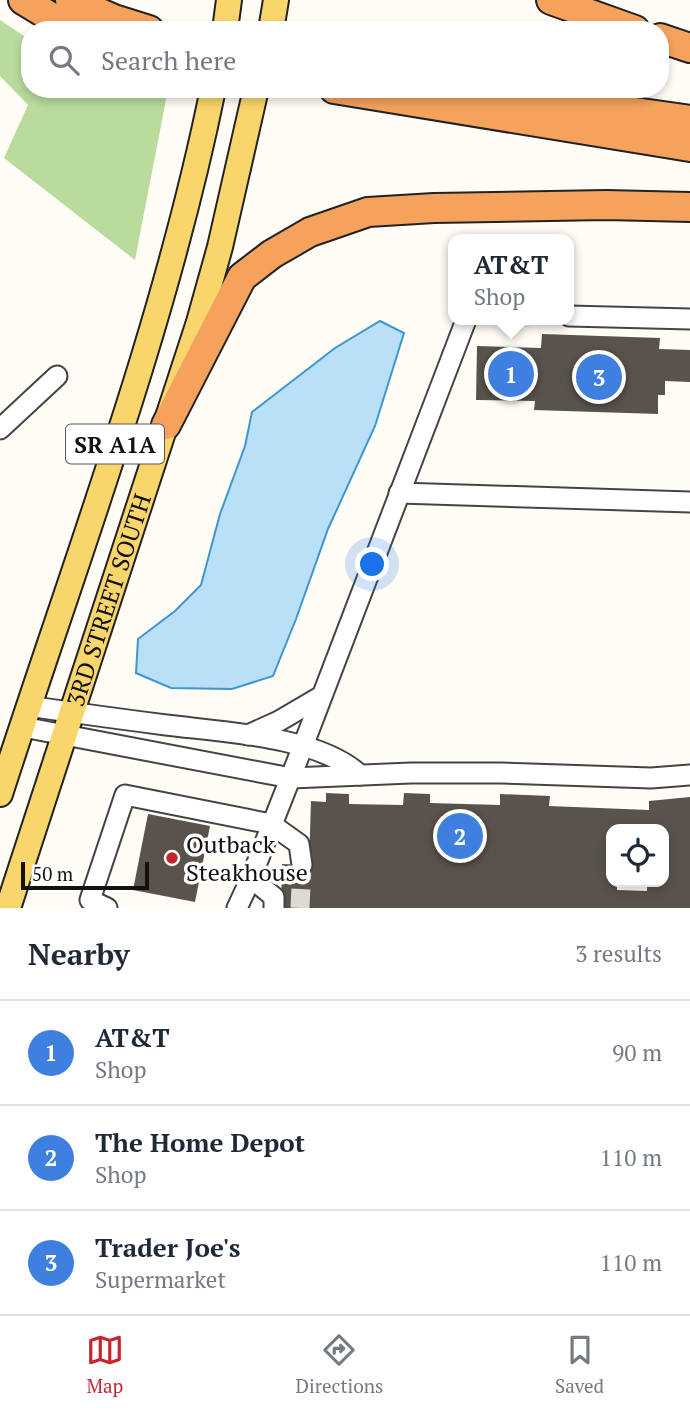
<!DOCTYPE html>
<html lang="en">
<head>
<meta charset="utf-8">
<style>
  :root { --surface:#fff; --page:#f6f6f7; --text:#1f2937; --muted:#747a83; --line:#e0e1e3; --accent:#c4262e }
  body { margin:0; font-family:"PT Serif",serif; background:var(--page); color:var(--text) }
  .controls { position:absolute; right:21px; bottom:21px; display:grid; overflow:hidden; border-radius:14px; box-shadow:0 4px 10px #0003 }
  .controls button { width:63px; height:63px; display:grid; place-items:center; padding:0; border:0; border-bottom:2px solid var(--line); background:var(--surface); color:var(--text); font:35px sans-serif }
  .scale { position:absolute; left:21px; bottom:18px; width:128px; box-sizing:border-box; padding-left:7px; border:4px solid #111; border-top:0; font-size:19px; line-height:24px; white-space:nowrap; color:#111; -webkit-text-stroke:5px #fff; paint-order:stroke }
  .you { position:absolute; left:373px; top:565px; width:24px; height:24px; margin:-18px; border:5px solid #fff; border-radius:50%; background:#1a73e8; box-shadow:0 0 0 10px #1a73e833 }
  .badge { display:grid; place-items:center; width:46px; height:46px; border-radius:50%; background:var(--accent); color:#fff; font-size:23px; font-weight:700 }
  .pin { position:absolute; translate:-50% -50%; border:4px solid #fff; box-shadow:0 2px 7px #0006 }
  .popup { position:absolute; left:448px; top:234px; width:126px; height:91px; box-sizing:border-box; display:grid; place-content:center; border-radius:14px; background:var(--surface); filter:drop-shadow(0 2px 5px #0005); font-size:23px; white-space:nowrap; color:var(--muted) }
  .popup b { font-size:26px; color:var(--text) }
  .popup::after { content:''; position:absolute; left:50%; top:100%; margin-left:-14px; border:14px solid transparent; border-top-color:var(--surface) }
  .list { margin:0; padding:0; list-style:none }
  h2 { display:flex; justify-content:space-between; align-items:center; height:91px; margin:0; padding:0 28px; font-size:30px }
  h2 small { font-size:23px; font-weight:400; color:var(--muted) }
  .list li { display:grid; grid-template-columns:46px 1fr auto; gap:21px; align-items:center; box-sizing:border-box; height:105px; padding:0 28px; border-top:2px solid var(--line) }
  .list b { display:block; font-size:26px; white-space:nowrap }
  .list p { margin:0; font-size:23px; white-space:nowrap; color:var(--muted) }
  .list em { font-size:23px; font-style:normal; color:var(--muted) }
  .icon { flex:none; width:38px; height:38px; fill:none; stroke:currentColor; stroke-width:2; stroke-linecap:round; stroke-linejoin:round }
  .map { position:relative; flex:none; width:690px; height:908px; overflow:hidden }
  .search { position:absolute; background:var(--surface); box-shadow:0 4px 10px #0003; left:21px; right:21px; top:21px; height:77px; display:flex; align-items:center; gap:18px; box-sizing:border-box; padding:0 24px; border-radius:28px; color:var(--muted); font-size:26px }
  .sheet { height:406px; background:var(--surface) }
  nav { display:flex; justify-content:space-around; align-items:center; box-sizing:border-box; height:98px; border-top:2px solid var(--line); background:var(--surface); font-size:19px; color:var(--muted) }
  nav a { display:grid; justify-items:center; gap:4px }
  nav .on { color:var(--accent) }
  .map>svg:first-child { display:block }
  .forest { fill:#b9dc9c }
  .water { fill:#b9e0f7; stroke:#3f96cf; stroke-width:2 }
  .building { fill:#5a524d; fill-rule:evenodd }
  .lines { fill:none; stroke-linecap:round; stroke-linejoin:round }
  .minor-tunnel { stroke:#dbdad3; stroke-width:19; stroke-dasharray:19 10; stroke-linecap:butt }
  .minor-casing { stroke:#444; stroke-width:23 }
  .major-casing { stroke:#222; stroke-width:28 }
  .highway-casing { stroke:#222; stroke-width:32 }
  .minor { stroke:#fff; stroke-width:19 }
  .major { stroke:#f9d66b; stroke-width:24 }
  .highway { stroke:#f5a25d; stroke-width:28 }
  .poi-dot { fill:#c4262e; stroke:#fff; stroke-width:2.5 }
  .labels { text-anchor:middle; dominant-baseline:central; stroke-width:7; stroke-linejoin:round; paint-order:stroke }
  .shield { fill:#fff; stroke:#585858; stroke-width:2 }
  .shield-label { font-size:23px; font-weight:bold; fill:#111 }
  .street-label { font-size:24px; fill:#111; stroke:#fff }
  .poi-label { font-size:24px; fill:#111; stroke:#fff; text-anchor:start }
</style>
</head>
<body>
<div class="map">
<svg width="690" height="908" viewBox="0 0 690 908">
  <rect width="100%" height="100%" fill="#fffdf5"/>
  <path class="forest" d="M0,20L30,40V89H168L135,260L4,158L28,105L0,76Z"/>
  <path class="water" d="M380,321L404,333L375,426L328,529L296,619L273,676L232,689L171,688L136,673L138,639L175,611L201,585L220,514L245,446L252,412L335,348Z"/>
  <g class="building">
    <path d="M542,334L660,338L659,349L690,350V382L665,381V395H658V414L534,410L535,401L476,400L477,346L541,348Z"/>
    <path d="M326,793L349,794V804L403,805L404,793L430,794V803L500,805V794L550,796L549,806L649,810V801L690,797V908H281L282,864L309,865L311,801L326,802ZM618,825H649L648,829H664V882H647V891L617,890V882H611V829H618Z"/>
    <path d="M148,814L210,826L195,902L133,890Z"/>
  </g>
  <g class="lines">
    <path class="minor-tunnel" d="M300,908L302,865"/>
    <defs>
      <g id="minor">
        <path d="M569,316L690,319"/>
        <path d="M0,429L57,376"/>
        <path d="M399,493L690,502"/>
        <path d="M28,706C74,713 120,719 166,725C222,732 319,736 360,775"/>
        <path d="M23,727L291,778L411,773H501L651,778L690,775"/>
        <path d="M248,735L279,721L320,697"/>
        <path d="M251,878L274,897V908"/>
        <path d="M107,908L90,900L125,795L271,824L299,844L302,865"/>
        <path d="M237,908L251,878L303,746L466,320"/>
      </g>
      <g id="major">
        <path d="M225,30L229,0"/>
        <path d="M271,30L276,0"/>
        <path d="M0,794C75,561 164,330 213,89"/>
        <path id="s1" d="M8,908L199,322L220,247L256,89"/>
      </g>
      <g id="highway">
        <path d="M23,0L51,17L84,30"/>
        <path d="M70,0L114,19L149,30"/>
        <path d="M551,0L635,30"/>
        <path d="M660,38L690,48"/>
        <path d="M334,89L690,147"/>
        <path d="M471,89L690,120"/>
        <path d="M166,425L242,277L272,254L310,232L368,212L434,208L606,205L690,207"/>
      </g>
    </defs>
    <use href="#minor" class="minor-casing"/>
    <use href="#major" class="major-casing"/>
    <use href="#highway" class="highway-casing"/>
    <use href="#minor" class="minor"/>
    <use href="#major" class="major"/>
    <use href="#highway" class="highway"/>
  </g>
  <circle class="poi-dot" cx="172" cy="858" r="7"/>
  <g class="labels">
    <rect class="shield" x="66" y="424.5" width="98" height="39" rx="5"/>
    <g class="shield-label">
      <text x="115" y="444">SR A1A</text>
    </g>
    <g class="street-label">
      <text stroke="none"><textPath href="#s1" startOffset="324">3RD STREET SOUTH</textPath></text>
    </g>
    <g class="poi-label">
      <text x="186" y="844">Outback<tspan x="186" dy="28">Steakhouse</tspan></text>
    </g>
  </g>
</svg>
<div class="controls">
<button><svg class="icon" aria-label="locate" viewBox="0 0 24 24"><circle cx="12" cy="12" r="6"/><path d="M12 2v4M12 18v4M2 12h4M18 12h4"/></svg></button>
</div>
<div class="scale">50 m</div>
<div class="you"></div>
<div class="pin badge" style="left:511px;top:374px;background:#3f7fe0">1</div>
<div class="popup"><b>AT&amp;T</b>Shop</div>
<div class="pin badge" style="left:460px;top:836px;background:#3f7fe0">2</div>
<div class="pin badge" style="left:599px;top:377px;background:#3f7fe0">3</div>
<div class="search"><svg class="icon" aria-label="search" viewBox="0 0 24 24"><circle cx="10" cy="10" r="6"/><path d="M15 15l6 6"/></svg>Search here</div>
</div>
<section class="sheet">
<h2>Nearby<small>3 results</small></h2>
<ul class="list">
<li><span class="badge" style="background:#3f7fe0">1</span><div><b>AT&amp;T</b><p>Shop</p></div><em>90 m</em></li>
<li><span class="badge" style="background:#3f7fe0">2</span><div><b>The Home Depot</b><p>Shop</p></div><em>110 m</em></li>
<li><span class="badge" style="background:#3f7fe0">3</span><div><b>Trader Joe's</b><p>Supermarket</p></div><em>110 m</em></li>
</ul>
</section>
<nav>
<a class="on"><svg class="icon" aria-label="map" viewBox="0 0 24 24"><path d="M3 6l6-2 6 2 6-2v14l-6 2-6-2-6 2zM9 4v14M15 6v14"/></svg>Map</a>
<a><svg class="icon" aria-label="directions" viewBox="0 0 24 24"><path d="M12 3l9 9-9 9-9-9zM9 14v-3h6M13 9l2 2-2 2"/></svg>Directions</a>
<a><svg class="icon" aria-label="saved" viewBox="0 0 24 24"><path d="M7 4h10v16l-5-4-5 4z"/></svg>Saved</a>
</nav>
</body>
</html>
